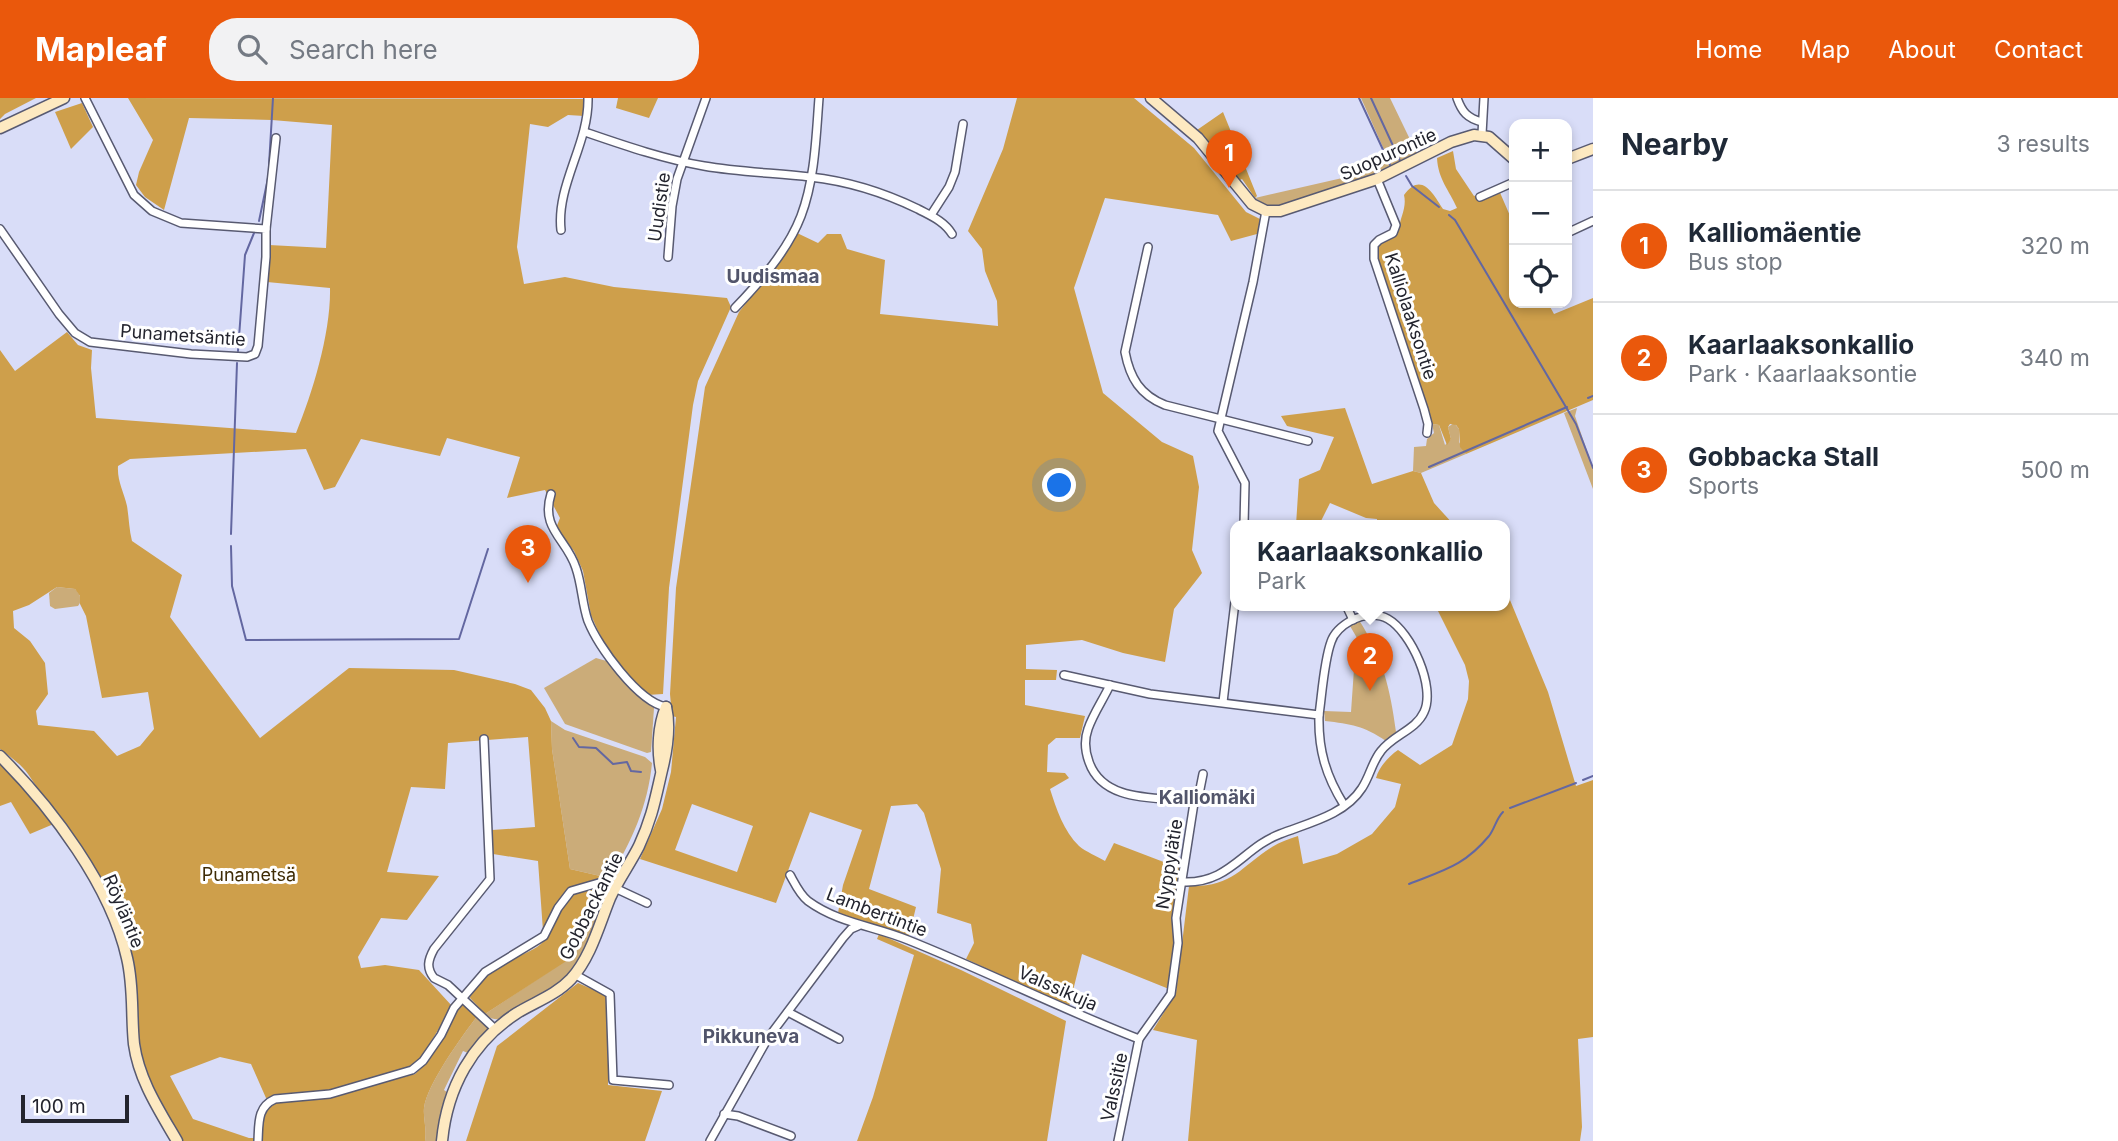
<!DOCTYPE html>
<html lang="en">
<head>
<meta charset="utf-8">
<style>
  :root { --surface:#fff; --page:#f2f2f3; --text:#1f2937; --muted:#747a83; --line:#e0e1e3; --accent:#ea580c }
  body { margin:0; font-family:Inter,sans-serif; background:var(--page); color:var(--text) }
  .controls { position:absolute; right:21px; top:21px; display:grid; overflow:hidden; border-radius:14px; box-shadow:0 4px 10px #0003 }
  .controls button { width:63px; height:63px; display:grid; place-items:center; padding:0; border:0; border-bottom:2px solid var(--line); background:var(--surface); color:var(--text); font:35px sans-serif }
  .scale { position:absolute; left:21px; bottom:18px; width:108px; box-sizing:border-box; padding-left:7px; border:4px solid #23242e; border-top:0; font-size:19px; line-height:24px; white-space:nowrap; color:#23242e; -webkit-text-stroke:5px #fff; paint-order:stroke }
  .you { position:absolute; left:1060px; top:388px; width:24px; height:24px; margin:-18px; border:5px solid #fff; border-radius:50%; background:#1a73e8; box-shadow:0 0 0 10px #1a73e833 }
  .badge { display:grid; place-items:center; width:46px; height:46px; border-radius:50%; background:var(--accent); color:#fff; font-size:23px; font-weight:700 }
  .pin { position:absolute; translate:-50% -58px; filter:drop-shadow(0 2px 4px #0008) }
  .pin::after { content:''; position:absolute; top:37px; width:24px; height:21px; background:inherit; clip-path:polygon(0 0,100% 0,50% 100%) }
  .popup { position:absolute; left:1230px; top:422px; width:280px; height:91px; box-sizing:border-box; display:grid; place-content:center; border-radius:14px; background:var(--surface); filter:drop-shadow(0 2px 5px #0005); font-size:23px; white-space:nowrap; color:var(--muted) }
  .popup b { font-size:26px; color:var(--text) }
  .popup::after { content:''; position:absolute; left:50%; top:100%; margin-left:-14px; border:14px solid transparent; border-top-color:var(--surface) }
  .list { margin:0; padding:0; list-style:none }
  h2 { display:flex; justify-content:space-between; align-items:center; height:91px; margin:0; padding:0 28px; font-size:30px }
  h2 small { font-size:23px; font-weight:400; color:var(--muted) }
  .list li { display:grid; grid-template-columns:46px 1fr auto; gap:21px; align-items:center; box-sizing:border-box; height:112px; padding:0 28px; border-top:2px solid var(--line) }
  .list b { display:block; font-size:26px; white-space:nowrap }
  .list p { margin:0; font-size:23px; white-space:nowrap; color:var(--muted) }
  .list em { font-size:23px; font-style:normal; color:var(--muted) }
  .icon { flex:none; width:38px; height:38px; fill:none; stroke:currentColor; stroke-width:2; stroke-linecap:round; stroke-linejoin:round }
  .map { position:relative; flex:none; width:1593px; height:1043px; overflow:hidden }
  header { display:flex; align-items:center; gap:42px; box-sizing:border-box; height:98px; padding:0 35px; background:var(--accent); color:#fff }
  header strong { font-size:33px }
  nav { display:flex; gap:38px; margin-inline-start:auto; font-size:24px }
  .search { width:490px; height:63px; background:var(--page); display:flex; align-items:center; gap:18px; box-sizing:border-box; padding:0 24px; border-radius:28px; color:var(--muted); font-size:26px }
  main { display:flex }
  aside { flex:1; background:var(--surface) }
  .map>svg:first-child { display:block }
  .green { fill:#cbac79 }
  .forest { fill:#ce9f4b; fill-rule:evenodd }
  .lines { fill:none; stroke-linecap:round; stroke-linejoin:round }
  .stream { stroke:#6367a1; stroke-width:2 }
  .street-casing { stroke:#585a71; stroke-width:10 }
  .secondary-casing { stroke:#585a71; stroke-width:13 }
  .street { stroke:#fff; stroke-width:7 }
  .secondary { stroke:#fde9c1; stroke-width:10 }
  .labels { text-anchor:middle; dominant-baseline:central; stroke-width:6; stroke-linejoin:round; paint-order:stroke }
  .street-label { font-size:18px; fill:#23242e; stroke:#fff }
  .park-label { font-size:18px; fill:#3f2c06; stroke:#fff }
  .neighbourhood-label { font-size:19px; font-weight:bold; fill:#52556b; stroke:#fff }
</style>
</head>
<body>
<header>
<strong>Mapleaf</strong>
<div class="search"><svg class="icon" aria-label="search" viewBox="0 0 24 24"><circle cx="10" cy="10" r="6"/><path d="M15 15l6 6"/></svg>Search here</div>
<nav><a>Home</a><a>Map</a><a>About</a><a>Contact</a></nav>
</header>
<main>
<div class="map">
<svg width="1593" height="1043" viewBox="0 0 1593 1043">
  <rect width="100%" height="100%" fill="#d9ddf8"/>
  <g class="green">
    <path d="M1361,0H1390L1418,58L1358,85L1278,110L1261,107V104L1255,100L1373,73L1389,63Z"/>
    <path d="M1577,310L1575,318L1593,370V391L1564,315Z"/>
    <path d="M1454,325L1459,331V344L1466,356L1421,375L1413,373L1414,349L1426,348L1427,341L1434,335L1432,326L1439,327L1445,347L1451,341L1448,329Z"/>
    <path d="M57,489L75,491C80,496 83,502 78,508L55,511L50,508L49,495Z"/>
    <path d="M1359,522C1383,560 1390,590 1396,634L1386,643C1364,628 1351,626 1325,623L1324,613L1351,614L1354,571L1364,552L1350,528Z"/>
    <path d="M596,560L610,564L654,610L651,654L647,655L565,626L544,590Z"/>
    <path d="M551,623L565,632L645,659L652,665C648,707 632,744 609,780L570,771L552,651Z"/>
    <path d="M603,786L606,788L609,794C597,823 588,860 564,881C551,894 534,902 519,911C507,918 497,927 485,916L553,871L593,788Z"/>
    <path d="M478,917L488,927V933L468,955L463,953L444,992L448,995L439,1043H425C427,1031 423,1020 424,1010C427,986 463,937 478,917Z"/>
  </g>
  <g class="forest">
    <path d="M0,0H36L5,16L0,21Z"/>
    <path d="M128,0L586,1L584,18L568,17L548,29L530,26L517,149L524,186L565,179L614,189L727,200L731,209L698,283L693,307L669,490L663,596L647,597L613,560L598,533L591,517L583,473L574,453L556,430L560,420L545,392L507,400L520,359L447,340L440,358L361,341L335,389L324,392L306,351L130,361L118,368C117,383 124,394 127,408C129,420 129,431 132,443L182,477L170,519L260,640L349,570L454,572L515,586L531,592L545,610L551,623L552,651L570,771L609,780L571,789C557,799 551,818 543,833L538,763L493,756L492,732L535,729L528,639L448,645L445,691L411,689L387,774L439,778L407,822L381,820L358,859L361,870L385,867L419,872L452,908L421,961L410,970L341,991L266,1000L251,966L220,959L170,978L193,1021L249,1040H256V1043H183C163,1013 145,983 140,946C136,920 138,892 133,866C123,806 85,754 49,706C41,696 35,686 28,676C21,666 9,658 0,651V252L15,273L67,234L78,247L92,252L91,270L96,320L296,335C313,294 331,234 330,190L267,184L269,147L326,150L332,27L272,22L189,20L164,112L145,99L136,87L139,74L153,42ZM57,489L75,491L80,498V506L86,518L102,600L148,594L154,631L140,648L117,658L94,633L38,627L36,613L48,596L45,565L30,543L14,530L13,513L29,507Z"/>
    <path d="M618,0H658L649,20L616,10Z"/>
    <path d="M1017,0H1134L1194,50L1246,114L1262,122L1259,133L1257,136L1231,143L1218,117L1105,100L1074,190L1103,295L1162,344L1193,358L1199,389L1192,452L1202,475L1174,511L1165,564L1123,555L1082,542L1026,547V571L1057,572L1056,582H1025V607L1085,618L1080,640H1056L1048,647L1047,674L1065,675L1069,680L1050,691C1056,710 1064,734 1079,748C1086,754 1097,758 1105,763L1114,745L1182,771L1172,822L1175,841L1169,891L1082,856L1069,909L966,861L974,845L971,826L937,815L941,771L924,715L917,706L891,708L869,791L916,809L909,838L838,815L843,787L862,732L810,714L776,805L640,761L662,711L671,674L676,619L672,618L670,596L676,490L705,289L739,214L781,161L797,135L818,145L827,136H841L847,151L885,162L880,216L998,228L997,203L985,173L982,151L968,133L1003,51ZM692,706L753,728L737,774L675,752Z"/>
    <path d="M82,5L93,29L71,51L55,14Z"/>
    <path d="M1223,14L1257,98L1255,100L1242,81L1240,82L1197,32Z"/>
    <path d="M1453,53L1456,71L1474,98L1498,90L1514,127V205H1548L1554,216L1593,200V302L1466,356L1460,349L1459,331L1456,327L1450,326L1448,329L1451,341L1447,347L1439,327L1432,326L1376,157L1380,145L1394,137L1399,131C1400,119 1407,110 1404,97C1421,73 1433,95 1443,111L1450,113L1457,110C1449,92 1438,81 1437,60Z"/>
    <path d="M1345,310L1372,386L1413,373L1421,375L1434,405L1454,427H1377V421L1366,420L1330,405L1319,427H1296L1299,381L1320,372L1334,339L1287,328L1281,318Z"/>
    <path d="M1505,490L1548,594L1576,688L1593,682V939L1578,941L1582,1029L1580,1043H1188L1197,942L1153,932L1176,895L1189,788C1233,789 1239,770 1272,749C1280,744 1289,741 1298,738L1303,766L1337,756L1372,736L1395,709L1401,686L1376,680C1379,669 1389,658 1398,652L1420,667L1452,647L1468,601L1469,583L1465,567L1435,507H1505Z"/>
    <path d="M0,658L56,725L30,736L11,704L0,708Z"/>
    <path d="M593,788L600,790L601,799L573,849L571,860L485,916L470,900C473,871 517,862 537,849C556,837 556,805 573,795C578,792 587,790 593,788Z"/>
    <path d="M879,836L961,872L1066,923L1047,1043H857L873,999L914,857L877,841Z"/>
    <path d="M578,885L608,898V987L662,993L645,1043H466L497,948Z"/>
    <path d="M463,903L478,917C463,937 427,986 424,1010C423,1020 427,1031 425,1043H261L263,1019L267,1011L278,1004L334,998L415,976L427,964Z"/>
  </g>
  <g class="lines">
    <g class="stream">
      <path d="M1359,0L1391,69"/>
      <path d="M1371,0L1401,65"/>
      <path d="M269,67L273,0"/>
      <path d="M1406,78L1412,88L1439,109"/>
      <path d="M1449,117L1455,122L1576,326L1593,370"/>
      <path d="M259,123L268,80"/>
      <path d="M238,253L245,157L254,135"/>
      <path d="M1588,300L1593,298"/>
      <path d="M1429,369L1567,309"/>
      <path d="M231,436L237,265"/>
      <path d="M231,448L232,488L246,542L459,541L488,451"/>
      <path d="M573,640L579,649L596,650L613,666L627,664L631,673L641,674"/>
      <path d="M1583,682L1593,678"/>
      <path d="M1510,710L1576,685"/>
      <path d="M1409,786C1444,772 1464,768 1489,738C1495,730 1496,721 1503,714"/>
    </g>
    <defs>
      <g id="street">
        <path d="M1457,0C1462,14 1467,20 1482,24"/>
        <path d="M585,34C623,47 663,61 704,68C739,74 775,75 810,79C847,83 885,95 918,111C931,118 944,123 952,136"/>
        <path d="M1482,36L1484,0"/>
        <path d="M1377,81L1396,127L1393,135L1379,142L1374,147V161L1424,311L1428,326L1427,335"/>
        <path d="M1480,99L1514,84"/>
        <path d="M931,117L949,89L955,74L963,26"/>
        <path d="M0,131L59,216L75,235L90,244L191,256L247,259L255,256L258,248L266,159V131L181,125L152,113L134,97L85,0"/>
        <path d="M266,131L276,40"/>
        <path d="M561,132C556,87 589,46 588,0"/>
        <path d="M1567,135L1593,123"/>
        <path d="M1148,149L1125,254C1130,280 1140,297 1165,307L1308,343"/>
        <path d="M668,159L672,108L677,81L706,0"/>
        <path d="M735,210C760,184 788,152 801,118C815,81 816,39 819,0"/>
        <path d="M551,396C540,431 567,441 576,470C582,487 582,506 588,523C598,548 638,604 666,609"/>
        <path d="M1244,427L1245,385L1218,333L1253,184L1266,113"/>
        <path d="M1346,507L1353,522"/>
        <path d="M1064,577L1150,596L1319,617C1318,652 1326,678 1344,707"/>
        <path d="M1110,587C1103,602 1093,616 1088,631C1084,642 1085,653 1089,664C1103,704 1154,699 1189,703L1194,705L1176,820L1178,845L1171,896L1139,941L1118,1043"/>
        <path d="M1223,604L1235,504"/>
        <path d="M484,641L490,781L434,851C428,862 426,870 434,880L448,887L495,931"/>
        <path d="M1194,705L1198,701L1203,676"/>
        <path d="M790,777C795,786 800,797 808,803C838,825 874,828 908,842C986,873 1061,911 1139,941"/>
        <path d="M1183,784C1229,786 1243,750 1280,736C1308,725 1345,717 1362,690C1370,678 1372,664 1381,653C1393,637 1416,632 1424,614C1436,589 1411,534 1388,521C1377,515 1363,517 1352,522C1343,527 1334,534 1331,544C1324,563 1322,596 1319,617"/>
        <path d="M574,876L610,896L613,982L669,987"/>
        <path d="M788,914L839,941"/>
        <path d="M724,1016L738,1018L791,1038"/>
        <path d="M258,1043C259,1025 257,1009 275,1001L330,996L412,972L423,963L441,937L454,910L485,874L544,838L558,810L571,793L602,784L647,805"/>
        <path d="M710,1043L768,940L843,840L851,831L858,828"/>
      </g>
      <g id="secondary">
        <path d="M1151,0L1198,40L1252,106L1266,113H1280L1377,81L1451,44L1474,37L1489,39L1514,61"/>
        <path d="M0,30L64,0"/>
        <path d="M1567,61L1593,51"/>
        <path d="M0,658C52,710 111,788 127,860C134,889 131,917 134,946C139,982 159,1012 177,1043"/>
        <path d="M661,672C657,652 658,628 666,609"/>
        <path d="M442,1043C447,990 472,944 517,915C535,904 556,897 571,881C591,859 599,827 610,800C618,782 630,766 639,748C652,720 655,702 662,672C667,652 671,630 666,609"/>
      </g>
    </defs>
    <use href="#street" class="street-casing"/>
    <use href="#secondary" class="secondary-casing"/>
    <use href="#street" class="street"/>
    <use href="#secondary" class="secondary"/>
  </g>
  <g class="labels">
    <g class="street-label">
      <text transform="translate(1388 56) rotate(-24)">Suopurontie</text>
      <text transform="translate(659 109) rotate(-82)">Uudistie</text>
      <text transform="translate(1411 218) rotate(72)">Kalliolaaksontie</text>
      <text transform="translate(183 237) rotate(4)">Punametsäntie</text>
      <text transform="translate(1169 766) rotate(-81)">Nyppylätie</text>
      <text transform="translate(591 808) rotate(-63)">Gobbackantie</text>
      <text transform="translate(124 813) rotate(67)">Röyläntie</text>
      <text transform="translate(877 814) rotate(21)">Lambertintie</text>
      <text transform="translate(1058 890) rotate(24)">Valssikuja</text>
      <text transform="translate(1114 989) rotate(-78)">Valssitie</text>
    </g>
    <g class="park-label">
      <text x="249" y="776">Punametsä</text>
    </g>
    <g class="neighbourhood-label">
      <text x="773" y="178">Uudismaa</text>
      <text x="1207" y="699">Kalliomäki</text>
      <text x="751" y="938">Pikkuneva</text>
    </g>
  </g>
</svg>
<div class="controls">
<button>+</button>
<button>−</button>
<button><svg class="icon" aria-label="locate" viewBox="0 0 24 24"><circle cx="12" cy="12" r="6"/><path d="M12 2v4M12 18v4M2 12h4M18 12h4"/></svg></button>
</div>
<div class="scale">100 m</div>
<div class="you"></div>
<div class="pin badge" style="left:1229px;top:90px">1</div>
<div class="pin badge" style="left:1370px;top:593px">2</div>
<div class="popup"><b>Kaarlaaksonkallio</b>Park</div>
<div class="pin badge" style="left:528px;top:485px">3</div>
</div>
<aside>
<h2>Nearby<small>3 results</small></h2>
<ul class="list">
<li><span class="badge">1</span><div><b>Kalliomäentie</b><p>Bus stop</p></div><em>320 m</em></li>
<li><span class="badge">2</span><div><b>Kaarlaaksonkallio</b><p>Park · Kaarlaaksontie</p></div><em>340 m</em></li>
<li><span class="badge">3</span><div><b>Gobbacka Stall</b><p>Sports</p></div><em>500 m</em></li>
</ul>
</aside>
</main>
</body>
</html>
